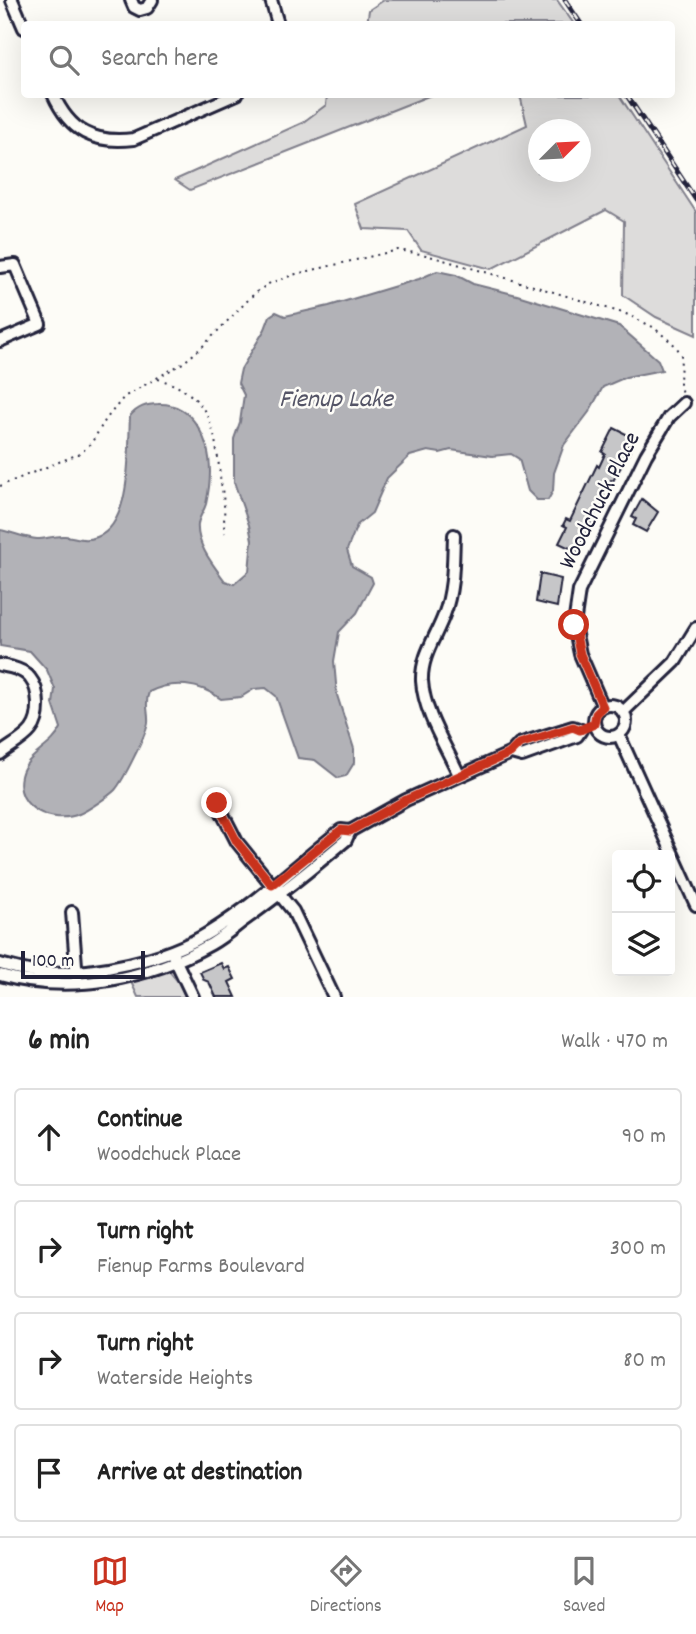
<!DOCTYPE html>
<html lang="en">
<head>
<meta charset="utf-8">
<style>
  :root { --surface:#fff; --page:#f2f2f2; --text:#222; --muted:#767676; --line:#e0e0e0; --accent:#c8321e }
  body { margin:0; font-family:Dekko,sans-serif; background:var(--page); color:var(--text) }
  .controls { position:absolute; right:21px; bottom:21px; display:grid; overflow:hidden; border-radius:7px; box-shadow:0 7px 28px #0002 }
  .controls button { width:63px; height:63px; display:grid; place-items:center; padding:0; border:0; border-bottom:2px solid var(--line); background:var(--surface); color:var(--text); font:35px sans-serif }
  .compass { position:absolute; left:528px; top:119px; width:63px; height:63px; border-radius:50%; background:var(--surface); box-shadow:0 7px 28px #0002; rotate:66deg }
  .scale { position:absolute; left:21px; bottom:18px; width:124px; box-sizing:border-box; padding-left:7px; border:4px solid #22223b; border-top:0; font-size:19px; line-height:24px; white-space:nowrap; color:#22223b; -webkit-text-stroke:5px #fdfcf7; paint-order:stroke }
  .stop { position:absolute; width:21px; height:21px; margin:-16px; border:5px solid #c8321e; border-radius:50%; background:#fff }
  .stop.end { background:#c8321e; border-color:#fff; box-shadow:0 2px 7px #0008 }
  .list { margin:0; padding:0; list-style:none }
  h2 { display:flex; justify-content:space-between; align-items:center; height:91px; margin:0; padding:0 28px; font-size:30px }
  h2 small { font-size:23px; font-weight:400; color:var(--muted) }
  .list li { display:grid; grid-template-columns:46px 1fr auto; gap:21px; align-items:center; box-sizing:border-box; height:98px; margin:0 14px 14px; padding:0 14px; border:2px solid var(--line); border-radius:7px }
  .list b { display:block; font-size:26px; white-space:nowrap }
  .list p { margin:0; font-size:23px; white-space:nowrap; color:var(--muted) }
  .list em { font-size:23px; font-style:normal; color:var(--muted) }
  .icon { flex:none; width:38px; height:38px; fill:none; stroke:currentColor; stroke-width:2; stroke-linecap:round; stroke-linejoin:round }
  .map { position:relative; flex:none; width:696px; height:997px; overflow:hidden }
  .search { position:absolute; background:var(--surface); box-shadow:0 7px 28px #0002; left:21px; right:21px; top:21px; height:77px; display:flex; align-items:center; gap:18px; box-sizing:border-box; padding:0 24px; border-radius:7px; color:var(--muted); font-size:26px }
  .sheet { height:539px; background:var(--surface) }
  nav { display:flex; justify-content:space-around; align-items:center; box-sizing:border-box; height:98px; border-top:2px solid var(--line); background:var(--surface); font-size:19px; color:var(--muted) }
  nav a { display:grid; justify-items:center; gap:4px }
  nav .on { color:var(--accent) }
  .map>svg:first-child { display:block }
  .green { fill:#dddcdb; stroke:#807f8b; stroke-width:2; fill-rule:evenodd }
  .water { fill:#b2b2b7; stroke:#787885; stroke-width:2 }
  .building { fill:#c6c6c8; stroke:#22223b; stroke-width:2 }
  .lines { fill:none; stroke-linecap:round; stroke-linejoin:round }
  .minor-casing { stroke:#22223b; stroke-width:16 }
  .path { stroke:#22223b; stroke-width:2; stroke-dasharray:2 5; stroke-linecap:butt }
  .minor { stroke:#fdfcf7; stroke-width:10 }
  .rail-casing { stroke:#22223b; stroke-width:5 }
  .rail { stroke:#fdfcf7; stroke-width:2.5; stroke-dasharray:8; stroke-linecap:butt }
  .route { stroke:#c8321e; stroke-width:9 }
  .labels { text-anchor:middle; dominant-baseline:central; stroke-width:5; stroke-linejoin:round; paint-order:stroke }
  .street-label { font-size:24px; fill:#22223b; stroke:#fdfcf7 }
  .water-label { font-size:26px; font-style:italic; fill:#545466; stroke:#fdfcf7 }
</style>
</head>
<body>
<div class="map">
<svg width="696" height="997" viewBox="0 0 696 997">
  <rect width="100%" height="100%" fill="#fdfcf7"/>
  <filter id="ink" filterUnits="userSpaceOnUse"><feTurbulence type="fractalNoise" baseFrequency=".0143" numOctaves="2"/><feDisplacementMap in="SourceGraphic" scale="14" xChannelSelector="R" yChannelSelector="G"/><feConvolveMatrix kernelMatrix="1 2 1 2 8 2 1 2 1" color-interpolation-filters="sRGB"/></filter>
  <g filter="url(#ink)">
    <g class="green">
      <path d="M384,0H557L574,24H367L369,10Z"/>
      <path d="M327,95H431L190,190L175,180L302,123L326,105Z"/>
      <path d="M517,95H619L696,212V335L656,317L623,295L624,221L606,210L491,269L421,250L408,231L364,229L355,204L527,125L521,99ZM538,130H580V172H538Z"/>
      <path d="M152,951L180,984L200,997H138L131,982V965Z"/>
    </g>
    <path class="water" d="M437,271L456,275L473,284L517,295L619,326L658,360L662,370L626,377L603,387L589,412L564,445L554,473L553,491L548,500H537L528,491L519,459L511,454L492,456L451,450L440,453L428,451L410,456L387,478L372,513L357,525L347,550L352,566L371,577L373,583L357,613L339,632L334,661L337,695L354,749V763L346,776L338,778L315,760L298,758L276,696L266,688L254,689L241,697L221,699C200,683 172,680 149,692C144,704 149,712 148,723C146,735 123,781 115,790C109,796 87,811 79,814C53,825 14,808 21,776C26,754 52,748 61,728L53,704L55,689L47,670L30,651L0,646V530C12,532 25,538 37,539C46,539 56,535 65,536C76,537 85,542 97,537C133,524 128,446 130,416C138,407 146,404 158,404C193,402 210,441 210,472C210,482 208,495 206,504C204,511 199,517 198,524C196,545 214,566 225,581L234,584L249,571L252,540L249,525L234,482V439L240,422L244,395L238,383L241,369L265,329L270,316L276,312L285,316L329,306L419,279Z"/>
    <g class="building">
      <path d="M614,428L632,437L626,449L630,451L613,481L611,480L602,499L604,500L599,510L597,509L578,552L559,543L567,527L563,525L566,519L570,521L597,465L599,467L605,454L602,452Z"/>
      <path d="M642,499L658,512L646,532L633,525L636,519L632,517Z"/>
      <path d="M540,574L561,579L557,607L536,602Z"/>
      <path d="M221,963L224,969L229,967L235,979L229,982L236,997H216L209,982L204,980L200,972Z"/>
    </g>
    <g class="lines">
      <defs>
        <g id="minor">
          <path d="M12,0L24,28"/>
          <path d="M131,0L134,7L140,10L147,8L152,0"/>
          <path d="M271,0L278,24"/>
          <path d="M53,94C70,132 94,144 134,139L237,94"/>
          <path d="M0,267L15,265L40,324L0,341"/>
          <path d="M454,535C453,562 454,589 444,615C436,637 421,656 422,681C424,713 446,746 459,775"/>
          <path d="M0,665C10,667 23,669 30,678C40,690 41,718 31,730C23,740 10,746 0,754"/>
          <circle cx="610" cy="721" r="16"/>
          <path d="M603,707L580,654L574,625L579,591L646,455L669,417L684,403"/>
          <path d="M623,712L675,662L696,628"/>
          <path d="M619,735L696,905"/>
          <path d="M217,803L237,842L293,911L334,997"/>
          <path d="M350,831L406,800L511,753L519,744L573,727L581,730L577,736L522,756L511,753"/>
          <path d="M72,912L77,979"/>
          <path d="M173,955L193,997"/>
          <path d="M0,964C13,967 28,972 42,973C96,974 164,961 210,932C257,903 298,864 341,830L350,831L346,840C315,866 283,892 250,916C237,925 225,936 211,944C149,979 70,995 0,975"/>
        </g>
      </defs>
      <use href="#minor" class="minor-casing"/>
      <g class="path">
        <path d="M158,379C206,393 214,422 219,467C220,479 223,492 224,505C225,514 223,524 225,533"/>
        <path d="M0,486L81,453L92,442L106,419L124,397L183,363L201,348L255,293L270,283L296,274L398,250L426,255L537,287L626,314L653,327L676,346L681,355L680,384L682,395"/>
      </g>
      <use href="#minor" class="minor"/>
      <defs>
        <g id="rail">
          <path d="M565,0L581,24"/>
          <path d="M626,94L696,200"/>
        </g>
      </defs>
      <use href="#rail" class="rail-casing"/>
      <use href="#rail" class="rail"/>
    </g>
  </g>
  <g class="lines" filter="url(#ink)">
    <path class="route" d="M217,803L237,842L272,885L341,830L350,831L406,800L510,753L519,744L573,727L580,730L594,724L596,714L603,707L580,654L574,625"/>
  </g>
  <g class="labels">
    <g class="street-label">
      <text transform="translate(601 501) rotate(-63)">Woodchuck Place</text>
    </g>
    <g class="water-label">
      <text x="336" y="400">Fienup Lake</text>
    </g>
  </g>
</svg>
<div class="controls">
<button><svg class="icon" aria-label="locate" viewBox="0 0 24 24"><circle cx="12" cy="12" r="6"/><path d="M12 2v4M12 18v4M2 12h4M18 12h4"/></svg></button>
<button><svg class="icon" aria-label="layers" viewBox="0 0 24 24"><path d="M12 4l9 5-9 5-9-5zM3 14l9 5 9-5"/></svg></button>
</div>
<svg class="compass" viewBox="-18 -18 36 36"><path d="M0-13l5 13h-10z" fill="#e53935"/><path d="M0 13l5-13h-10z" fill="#767676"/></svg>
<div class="scale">100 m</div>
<div class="stop" style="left:574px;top:625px"></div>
<div class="stop end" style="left:217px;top:803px"></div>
<div class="search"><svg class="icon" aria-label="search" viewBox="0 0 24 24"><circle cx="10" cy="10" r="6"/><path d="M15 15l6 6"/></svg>Search here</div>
</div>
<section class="sheet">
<h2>6 min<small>Walk · 470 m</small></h2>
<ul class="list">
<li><svg class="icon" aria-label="ahead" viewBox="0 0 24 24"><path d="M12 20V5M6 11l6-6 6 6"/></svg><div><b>Continue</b><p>Woodchuck Place</p></div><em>90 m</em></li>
<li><svg class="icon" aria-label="right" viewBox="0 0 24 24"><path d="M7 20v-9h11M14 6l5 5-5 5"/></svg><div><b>Turn right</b><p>Fienup Farms Boulevard</p></div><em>300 m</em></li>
<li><svg class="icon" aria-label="right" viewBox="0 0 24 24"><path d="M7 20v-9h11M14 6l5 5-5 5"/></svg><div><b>Turn right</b><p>Waterside Heights</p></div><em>80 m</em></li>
<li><svg class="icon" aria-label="arrive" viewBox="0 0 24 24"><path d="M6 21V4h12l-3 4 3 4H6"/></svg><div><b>Arrive at destination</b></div></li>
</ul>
</section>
<nav>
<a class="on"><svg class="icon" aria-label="map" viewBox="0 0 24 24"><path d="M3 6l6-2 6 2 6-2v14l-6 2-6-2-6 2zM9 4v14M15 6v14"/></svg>Map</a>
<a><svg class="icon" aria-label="directions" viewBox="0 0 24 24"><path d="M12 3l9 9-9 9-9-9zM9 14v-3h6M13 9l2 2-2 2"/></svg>Directions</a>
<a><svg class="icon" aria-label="saved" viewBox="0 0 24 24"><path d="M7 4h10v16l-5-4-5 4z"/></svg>Saved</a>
</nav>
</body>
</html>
